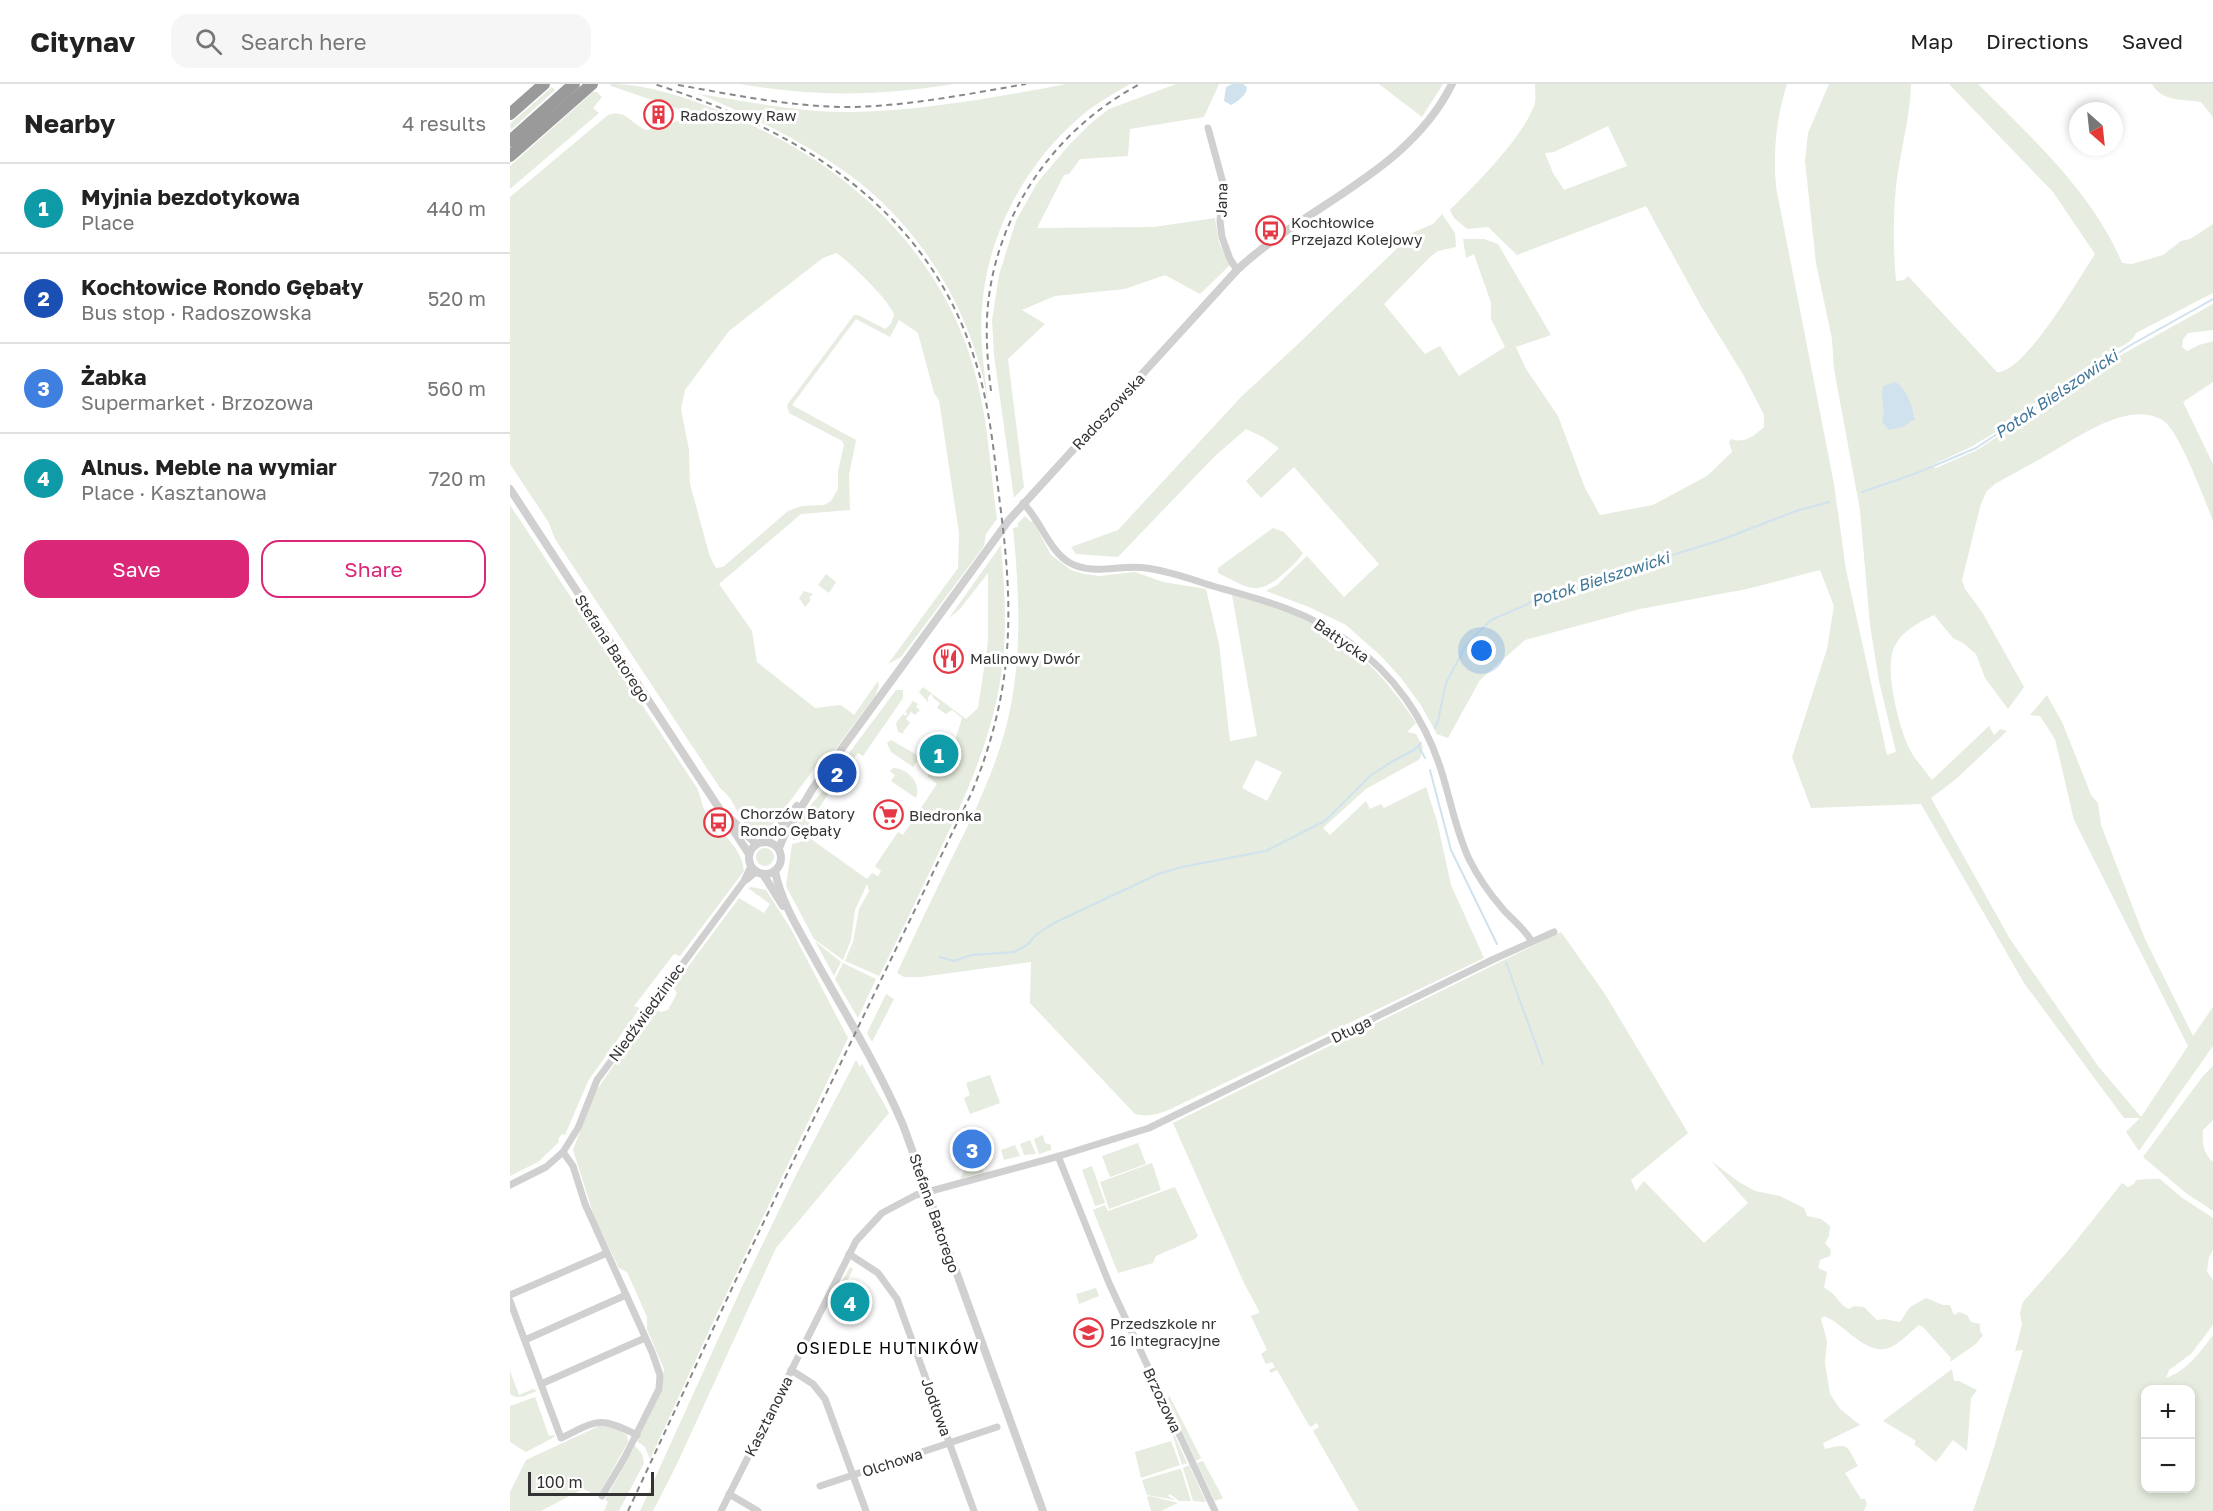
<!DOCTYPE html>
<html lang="en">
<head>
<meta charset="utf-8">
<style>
  :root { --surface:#fff; --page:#f6f6f6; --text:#222; --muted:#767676; --line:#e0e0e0; --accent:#db2777 }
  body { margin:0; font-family:"Golos Text",sans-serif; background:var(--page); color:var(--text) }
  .controls { position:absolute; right:18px; bottom:18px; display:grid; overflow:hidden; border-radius:12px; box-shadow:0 3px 9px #0003 }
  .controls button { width:54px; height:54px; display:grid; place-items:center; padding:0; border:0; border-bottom:2px solid var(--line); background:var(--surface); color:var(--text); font:30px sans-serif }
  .compass { position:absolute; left:1559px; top:18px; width:54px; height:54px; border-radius:50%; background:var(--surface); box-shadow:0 3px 9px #0003; rotate:153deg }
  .scale { position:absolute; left:18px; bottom:15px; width:126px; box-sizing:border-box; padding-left:6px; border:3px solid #333; border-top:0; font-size:16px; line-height:21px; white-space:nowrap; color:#333; -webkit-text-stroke:4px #fff; paint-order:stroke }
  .you { position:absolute; left:972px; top:567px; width:21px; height:21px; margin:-15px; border:4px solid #fff; border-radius:50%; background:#1a73e8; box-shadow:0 0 0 9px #1a73e833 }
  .badge { display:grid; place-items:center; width:39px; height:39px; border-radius:50%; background:var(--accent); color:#fff; font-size:20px; font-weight:700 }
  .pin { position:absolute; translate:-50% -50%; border:3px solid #fff; box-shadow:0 2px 6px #0006 }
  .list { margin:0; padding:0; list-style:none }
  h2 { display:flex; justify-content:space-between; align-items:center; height:78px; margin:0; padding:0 24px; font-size:26px }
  h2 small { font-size:20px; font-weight:400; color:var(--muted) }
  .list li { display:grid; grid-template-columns:39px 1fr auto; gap:18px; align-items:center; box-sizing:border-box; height:90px; padding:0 24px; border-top:2px solid var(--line) }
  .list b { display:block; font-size:22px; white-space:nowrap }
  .list p { margin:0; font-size:20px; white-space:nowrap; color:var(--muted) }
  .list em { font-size:20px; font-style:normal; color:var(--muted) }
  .actions { display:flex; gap:12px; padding:18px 24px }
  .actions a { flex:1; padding:14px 0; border:2px solid var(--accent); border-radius:18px; text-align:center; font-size:21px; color:var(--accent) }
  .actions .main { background:var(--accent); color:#fff }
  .icon { flex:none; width:33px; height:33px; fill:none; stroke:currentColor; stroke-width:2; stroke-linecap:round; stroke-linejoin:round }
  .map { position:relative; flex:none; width:1703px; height:1427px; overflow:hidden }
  header { display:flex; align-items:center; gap:36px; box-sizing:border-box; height:84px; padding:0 30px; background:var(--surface); border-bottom:2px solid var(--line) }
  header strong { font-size:28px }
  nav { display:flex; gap:33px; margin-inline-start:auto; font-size:21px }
  .search { width:420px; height:54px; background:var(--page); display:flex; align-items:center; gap:15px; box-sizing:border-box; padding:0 21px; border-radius:18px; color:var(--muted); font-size:22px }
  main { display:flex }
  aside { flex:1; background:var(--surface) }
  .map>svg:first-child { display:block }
  .green { fill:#e6ecdf; fill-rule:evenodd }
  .water { fill:#cfe2ee }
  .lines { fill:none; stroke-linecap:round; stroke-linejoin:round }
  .stream { stroke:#cfe2ee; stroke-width:2 }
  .minor { stroke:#d0d0d0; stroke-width:7 }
  .tertiary { stroke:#d0d0d0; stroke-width:8 }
  .motorway { stroke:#9a9a9a; stroke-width:12 }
  .rail { stroke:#888; stroke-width:2; stroke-dasharray:6 4.5; stroke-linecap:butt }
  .labels { text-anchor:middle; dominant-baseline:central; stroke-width:6; stroke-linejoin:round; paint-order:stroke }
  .poi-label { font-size:15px; fill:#333; stroke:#fff; text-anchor:start }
  .street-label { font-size:15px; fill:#333; stroke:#fff }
  .water-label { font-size:16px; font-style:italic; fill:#3f7597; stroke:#fff }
  .neighbourhood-label { font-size:16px; letter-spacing:1.5px; fill:#000; stroke:#fff }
</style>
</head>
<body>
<header>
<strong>Citynav</strong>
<div class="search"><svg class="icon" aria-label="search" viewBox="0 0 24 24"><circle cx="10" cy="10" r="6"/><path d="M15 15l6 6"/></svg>Search here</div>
<nav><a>Map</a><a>Directions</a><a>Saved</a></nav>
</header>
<main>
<aside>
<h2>Nearby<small>4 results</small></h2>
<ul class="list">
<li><span class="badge" style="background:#0f9aa8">1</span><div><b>Myjnia bezdotykowa</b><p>Place</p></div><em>440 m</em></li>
<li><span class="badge" style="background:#1a4fb4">2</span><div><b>Kochłowice Rondo Gębały</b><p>Bus stop · Radoszowska</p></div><em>520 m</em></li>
<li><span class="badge" style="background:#3f7fe0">3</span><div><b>Żabka</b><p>Supermarket · Brzozowa</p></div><em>560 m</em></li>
<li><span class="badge" style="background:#0f9aa8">4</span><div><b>Alnus. Meble na wymiar</b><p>Place · Kasztanowa</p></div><em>720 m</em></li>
</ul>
<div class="actions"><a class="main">Save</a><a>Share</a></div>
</aside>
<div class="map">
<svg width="1703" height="1427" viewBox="0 0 1703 1427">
  <rect width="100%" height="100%" fill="#fff"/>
  <g class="green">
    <path d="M100,0C146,0 198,21 239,40C343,86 431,171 463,282C478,331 480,384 487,435L476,450L474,462L391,573L378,580L448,484L449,449L429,316L424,309L408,249L389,236L380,253L346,235L282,321L346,356L339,391L340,426L291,430L209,500L242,547L247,578L305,624L331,621L344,631L368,597L369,602L365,612L321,671L306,682L257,748L251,751C236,749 229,730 223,719C220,713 215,709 210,704L45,455L39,439L0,380V113L98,31C116,25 121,40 136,46L153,43L183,30L101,2ZM326,169C338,176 382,219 384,231L381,240L375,245L348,231H344L277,321L279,329L332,357L334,361L328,387V405L321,417L314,421L292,422L278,427L213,483L206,484L200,473L180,400L179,366L171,325L175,306L219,247L313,174Z"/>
    <path d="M230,0H444C368,12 305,13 230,0Z"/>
    <path d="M557,0H620C603,10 585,20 570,33C515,80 477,151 472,224C469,257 475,291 479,324C465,232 413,144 337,89C291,56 241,32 189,10C240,18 292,29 343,28C411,27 489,13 557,0Z"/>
    <path d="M666,0H709L694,33L620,45L618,72L570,75L559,90L554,91L527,144L644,143L705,134L709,158L720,181L690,210L655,191L615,205L545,212L512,226L535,240L498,275L514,403L504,414L484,271L482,236L489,191L506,137L527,99L560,60L580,40L599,25Z"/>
    <path d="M869,0H933L912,33Z"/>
    <path d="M1025,0H1277C1266,35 1263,67 1266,103L1324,400L1336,486L1377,671L1386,668L1369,597L1360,541L1350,426L1324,285L1322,255L1306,179L1295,77L1298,49L1319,0H1401C1400,35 1390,68 1386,102C1383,133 1383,166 1386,197L1394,196L1398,192L1487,288C1515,289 1569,194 1585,170L1543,108L1439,0H1468C1521,53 1583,109 1612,179L1622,180L1653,171L1671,157L1680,155L1703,140V209L1626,249C1622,259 1611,262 1602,267L1515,330L1461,363L1420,382L1426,384L1467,366L1550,312L1593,281L1703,220V246L1678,249L1673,255L1672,263L1677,267L1689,261L1703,257V298L1673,318L1703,380V437C1695,416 1670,350 1655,338C1622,313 1565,355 1537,371C1520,381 1502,390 1485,400L1476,408L1470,423L1452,496L1455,505L1472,528L1514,603L1498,625L1475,594L1466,570L1453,559L1443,554L1424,531C1408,539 1390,548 1383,566C1375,589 1389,644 1400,666C1406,677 1415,686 1422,696L1479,642L1484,651L1490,645L1497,647L1446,695L1421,714L1500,855L1588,982L1631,1033L1678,962L1564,736L1545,655L1530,632L1520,631L1537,611L1553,640L1581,711L1588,719L1591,741L1635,855L1683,952L1703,923V962L1629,1067L1616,1048L1630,1034H1614L1514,899L1411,720L1301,724L1282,673L1317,565L1324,522L1310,486L1237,505L1130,525L1015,556L970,596L938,654L927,650L910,620L891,594L872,573L836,541L799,523L756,507L767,501L797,472L834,513L869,480L784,383L751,414L736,397L769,364L753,353L736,345L704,373L608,473L566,470L561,463L608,446L731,313L786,262L904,148L923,140L932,130L945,149L946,163L928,167L920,173L874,220L915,270L930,262L949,292L995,263L981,235V219L964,170L956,174L953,155H974L988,160L1041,251L1006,263L1016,285L1048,332L1075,404L1090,431L1143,421L1197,392L1222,368L1219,358L1221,355C1234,360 1244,352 1254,343V331L1234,292L1191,222L1136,122L1007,171L978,143L957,145L944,134L940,126C965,101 1014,53 1025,19C1026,13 1025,6 1025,0ZM1098,42L1117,82L1054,106L1043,89L1035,69L1044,68ZM1397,314L1405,333L1373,334V327Z"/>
    <path d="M1642,0H1703V33L1691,18C1673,15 1652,18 1642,0Z"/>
    <path d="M42,3L45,6L1,46L0,40Z"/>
    <path d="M83,8H87L92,13L83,24L89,29L0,105V82Z"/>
    <path d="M0,421L187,704C191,713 192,723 197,731C211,750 232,763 234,787L170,872L164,870L124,922L130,924L78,997L55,1051L52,1050L48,1055L49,1058L28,1078L0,1092Z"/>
    <path d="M515,432L521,438L523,437L541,471L561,486L574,490L589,492L625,488L653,498L696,505L709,560L720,657L747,652L722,511C746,518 770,525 792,535C841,556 878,595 906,639L897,648L906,650L913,663L910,675L856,705L813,744L820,751L856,717L860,725L871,720L874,724L916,703L927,737L941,801L974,874L669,1021C654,1028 642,1034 625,1030L520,919L521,878L411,893H394L387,889C403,855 419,820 436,786C462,734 490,679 501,621C512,562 509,504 503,444L508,443V439ZM746,676L772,688L757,717L732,704Z"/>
    <path d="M763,444L774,448L793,469C788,477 780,484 773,490C746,514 737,503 708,489V484Z"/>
    <path d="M491,461C494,499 497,537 493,575C486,650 453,718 421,785C404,821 387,857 369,892L335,877L343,858L349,825L359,807L357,800L345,826L341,856L333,876L304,855L276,802L282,760L301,755L357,795L362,789L368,792L371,787L365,782L388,748L393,751L427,700L417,692L423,686L435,689L452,634L442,626L436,630L427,624L430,619L423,614V612L421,610L418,613V618L409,608L413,603L456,635L468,624L478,558V489L450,525L439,534Z"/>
    <path d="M316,490L326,498L319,509L308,501Z"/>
    <path d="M294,507L303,510L299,514L301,516L295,523L289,514Z"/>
    <path d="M386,606H393V614L353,672L348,669L320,707L296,744L301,748L297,753L283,756L282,749L293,730L331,686L337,672Z"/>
    <path d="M403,617L412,622L408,620L406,623L410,626L405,631L401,628L396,635L400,639L393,648L394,650L388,648L386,639L393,630L396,632L397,630L395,628Z"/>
    <path d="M381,656L407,671L408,676L403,683L381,668L377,659Z"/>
    <path d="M383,684C398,684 412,700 406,714L381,697L385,691L380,687Z"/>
    <circle cx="255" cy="773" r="9"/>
    <path d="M241,803L256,806L281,845L338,954L204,1236L140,1375L135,1363L127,1357L152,1306L154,1285L137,1245V1233L117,1188L109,1184L84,1132L63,1066L86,1007L143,925L151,928L158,926L167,909L163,903L229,814L254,829L260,820L238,804Z"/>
    <path d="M1051,848L1095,910L1178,1049L1121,1096L1126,1107L1134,1097L1194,1159L1238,1119L1201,1077L1229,1098L1245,1107L1270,1112L1294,1124L1297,1132L1311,1135L1320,1142L1319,1152L1315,1159L1321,1166L1320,1172L1310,1176L1308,1184L1317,1188L1314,1204C1329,1211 1327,1220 1339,1225L1344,1222L1354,1223L1367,1236L1374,1235L1390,1238L1400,1223L1416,1214L1433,1221H1440L1444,1231L1449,1228L1457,1231L1461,1238L1470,1240V1247L1473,1251L1466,1260L1440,1278L1441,1274L1413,1243L1409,1241C1400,1248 1387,1263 1375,1265C1354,1269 1333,1239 1314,1232L1311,1235L1317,1257L1315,1279L1320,1310L1330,1325L1350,1341L1313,1359L1315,1365C1340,1359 1336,1361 1348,1382L1335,1389L1351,1415H1355L1357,1420L1354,1427H849L803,1347L809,1343L807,1339L800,1343L767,1286L761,1289L759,1286L765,1283L762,1278L756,1280L751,1270L757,1266L741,1232L749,1229V1227L734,1199L663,1039Z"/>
    <path d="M305,857L331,878L324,892Z"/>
    <path d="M333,879L366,895L348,934L325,895Z"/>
    <path d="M376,910L384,915L362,958L357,949Z"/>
    <path d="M346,976L350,983L352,980L379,1029L266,1164L166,1382L143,1427H130L230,1207L287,1089Z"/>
    <path d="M1703,982V1036L1693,1046C1692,1059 1693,1069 1703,1078V1127L1676,1109L1633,1073L1693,992Z"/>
    <path d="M480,991L490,1019L460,1030L454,1014L460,1011L456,999Z"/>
    <path d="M533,1051L535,1059L541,1061V1066L529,1070L524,1055Z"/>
    <path d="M520,1056L526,1070L514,1071L510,1060Z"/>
    <path d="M628,1059L636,1080L600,1093L592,1072Z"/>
    <path d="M505,1061L510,1072L494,1076L491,1066Z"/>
    <path d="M642,1079L651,1106L599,1125L590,1098Z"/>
    <path d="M469,1082L474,1088L450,1095L454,1087Z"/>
    <path d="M582,1082L595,1119L585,1122L572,1086Z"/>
    <path d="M1638,1095H1650L1671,1113L1703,1134V1166L1699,1173L1697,1187L1703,1196V1241L1681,1270L1659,1286L1656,1294C1677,1287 1690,1268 1703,1251V1427H1463L1479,1380L1513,1266L1505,1267L1512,1241L1510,1229L1513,1218L1558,1167L1612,1099L1618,1103L1624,1100L1626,1096ZM1636,1305L1680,1306V1404H1636Z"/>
    <path d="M665,1103L688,1152L685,1155L646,1172L643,1179L608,1189L583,1126L595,1121L598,1127Z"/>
    <path d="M340,1183L343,1185L335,1201L349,1208L345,1211L338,1205L328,1219L335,1223L334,1224L321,1217Z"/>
    <path d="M586,1204L589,1212L569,1220L566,1210Z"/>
    <path d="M1442,1285L1444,1297H1449L1467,1306L1461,1314L1457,1367L1443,1356L1426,1378L1404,1360L1406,1357L1373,1337Z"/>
    <path d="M0,1287L9,1311L23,1305L27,1307C18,1310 9,1317 0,1310Z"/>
    <path d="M659,1311L691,1374L686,1377L658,1316Z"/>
    <path d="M25,1313L39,1352L46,1351L41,1355L16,1368L0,1358V1322Z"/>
    <path d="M89,1342C99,1342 108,1345 117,1351L118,1358L88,1412L73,1405L31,1427H0V1408L16,1376Z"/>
    <path d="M660,1343H661L677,1379L672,1381Z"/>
    <path d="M661,1357L670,1381L631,1394L625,1368Z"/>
    <path d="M125,1362L132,1370L134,1379L109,1427H94L98,1418L95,1416Z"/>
    <path d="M693,1377L713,1414L705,1417L687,1379Z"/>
    <path d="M679,1381L696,1418L683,1417L673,1384Z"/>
    <path d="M669,1385H671L681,1417H669L660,1410L658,1412L665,1416L637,1411L632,1396Z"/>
    <path d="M640,1412L668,1419L651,1427H641L637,1413Z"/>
  </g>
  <g class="water">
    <path d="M733,0L737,3C737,11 728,17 721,21L714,17L716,3L722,0Z"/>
    <path d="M1385,298C1397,304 1402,323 1405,335L1393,343L1379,346L1372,338C1376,326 1370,314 1373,302Z"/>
  </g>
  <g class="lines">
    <g class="stream">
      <path d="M1352,408L1407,389L1466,364L1619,262L1703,215"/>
      <path d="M925,644L928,637L936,599L956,561L981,536L1016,521L1029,512L1211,456L1286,427L1319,418"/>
      <path d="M909,663L915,674"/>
      <path d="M920,686L941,766L987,860"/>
      <path d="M430,873L444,877L461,871L504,868L517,861L526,851L544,839L648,790L672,783L756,767L815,737L860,692L883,677L904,666L911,659"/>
      <path d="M996,878L1033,980"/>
    </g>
    <g class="minor">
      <path d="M698,44L713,99L710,137L712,153L720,175L727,186"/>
      <path d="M513,419C531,437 539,467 560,479C584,492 610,480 636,484C660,487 683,496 706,503C753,516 799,528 839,558C884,590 916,636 932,689C941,718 946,747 959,775C968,793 979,809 992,824C1002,836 1015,845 1022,858"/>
      <path d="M236,796L246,788"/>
      <path d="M53,1068L63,1082L75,1120L142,1268L150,1291L149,1305L115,1373L92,1412"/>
      <path d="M548,1072L599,1199L705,1427"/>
      <path d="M0,1101L36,1083L53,1068L68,1044L87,996L234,797L241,782"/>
      <path d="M339,1170L368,1189L387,1215L464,1427"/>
      <path d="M0,1211L97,1169"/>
      <path d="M0,1217L51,1354C89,1336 88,1332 127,1351"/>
      <path d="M15,1256L116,1211"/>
      <path d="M281,1286L303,1300L315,1315L356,1427"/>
      <path d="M31,1300L135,1254"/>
      <path d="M310,1402L487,1343"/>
      <path d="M219,1410L248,1427"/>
      <path d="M211,1427L346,1157L372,1129L406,1111L546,1073L639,1044L984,875L1044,848"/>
    </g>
    <g class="tertiary">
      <path d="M0,405L239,770"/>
      <path d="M219,733L246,760"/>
      <circle cx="255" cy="774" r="16"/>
      <path d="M256,758L287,722"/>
      <path d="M269,764L274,752L303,704L499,436L727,186C796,121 898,89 942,0"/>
      <path d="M265,787C271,819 292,851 307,879C337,932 369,985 393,1041L533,1427"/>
      <path d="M253,790L273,822"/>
    </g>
    <g class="motorway">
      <path d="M0,30L34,0"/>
      <path d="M0,57L64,0"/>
      <path d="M0,72L82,0"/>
    </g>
    <g class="rail">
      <path d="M168,1C225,11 282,23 340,23C399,22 458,10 516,0"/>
      <path d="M481,307C478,283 476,258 477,234C482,134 543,46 630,0"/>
      <path d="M118,1427L231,1185L462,708C504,605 504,528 490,420C484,370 480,320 464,273C416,123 287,45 144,0"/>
    </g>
  </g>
  <defs>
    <symbol id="building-ring" viewBox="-11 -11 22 22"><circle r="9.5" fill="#fff" stroke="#e63946" stroke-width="1.5"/><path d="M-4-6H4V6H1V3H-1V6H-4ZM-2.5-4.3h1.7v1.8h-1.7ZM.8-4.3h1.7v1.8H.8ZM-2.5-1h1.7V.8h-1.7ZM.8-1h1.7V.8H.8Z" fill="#e63946"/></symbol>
    <symbol id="bus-ring" viewBox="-11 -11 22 22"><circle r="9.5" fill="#fff" stroke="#e63946" stroke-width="1.5"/><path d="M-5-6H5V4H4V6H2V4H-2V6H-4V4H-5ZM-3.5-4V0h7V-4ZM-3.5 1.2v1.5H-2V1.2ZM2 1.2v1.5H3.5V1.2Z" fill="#e63946"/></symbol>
    <symbol id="restaurant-ring" viewBox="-11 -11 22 22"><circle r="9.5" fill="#fff" stroke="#e63946" stroke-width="1.5"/><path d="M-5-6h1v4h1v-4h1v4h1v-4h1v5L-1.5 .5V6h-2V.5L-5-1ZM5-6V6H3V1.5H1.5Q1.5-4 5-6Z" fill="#e63946"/></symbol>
    <symbol id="supermarket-ring" viewBox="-11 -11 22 22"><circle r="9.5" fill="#fff" stroke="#e63946" stroke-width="1.5"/><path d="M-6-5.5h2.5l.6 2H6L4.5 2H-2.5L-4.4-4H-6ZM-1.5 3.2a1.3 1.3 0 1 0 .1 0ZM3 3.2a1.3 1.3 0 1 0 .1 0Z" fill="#e63946"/></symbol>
    <symbol id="school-ring" viewBox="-11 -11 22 22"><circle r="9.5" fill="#fff" stroke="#e63946" stroke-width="1.5"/><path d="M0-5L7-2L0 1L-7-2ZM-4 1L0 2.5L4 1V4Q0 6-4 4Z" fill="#e63946"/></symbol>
  </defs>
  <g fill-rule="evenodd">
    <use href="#building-ring" x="132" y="14" width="33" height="33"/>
    <use href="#bus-ring" x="744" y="130" width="33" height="33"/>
    <use href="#restaurant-ring" x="422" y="558" width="33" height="33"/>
    <use href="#supermarket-ring" x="362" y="714" width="33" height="33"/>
    <use href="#bus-ring" x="192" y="722" width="33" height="33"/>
    <use href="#school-ring" x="562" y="1232" width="33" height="33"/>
  </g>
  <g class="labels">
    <g class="poi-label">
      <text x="170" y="31">Radoszowy Raw</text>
      <text x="781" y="138">Kochłowice<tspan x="781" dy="17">Przejazd Kolejowy</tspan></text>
      <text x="460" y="574">Malinowy Dwór</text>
      <text x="230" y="729">Chorzów Batory<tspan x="230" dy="17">Rondo Gębały</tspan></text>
      <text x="399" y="731">Biedronka</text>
      <text x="600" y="1239">Przedszkole nr<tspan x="600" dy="17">16 Integracyjne</tspan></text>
    </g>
    <g class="street-label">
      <text transform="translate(711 116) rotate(-88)">Jana</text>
      <text transform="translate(598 327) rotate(-47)">Radoszowska</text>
      <text transform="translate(832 556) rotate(35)">Bałtycka</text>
      <text transform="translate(103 564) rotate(57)">Stefana Batorego</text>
      <text transform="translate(136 928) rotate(-54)">Niedźwiedziniec</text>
      <text transform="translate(841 945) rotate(-26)">Długa</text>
      <text transform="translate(425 1129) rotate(71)">Stefana Batorego</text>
      <text transform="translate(653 1316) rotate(65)">Brzozowa</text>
      <text transform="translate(427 1323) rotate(70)">Jodłowa</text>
      <text transform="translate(258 1332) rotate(-63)">Kasztanowa</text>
      <text transform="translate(382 1378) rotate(-18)">Olchowa</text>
    </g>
    <g class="water-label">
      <text transform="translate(1546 310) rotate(-34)">Potok Bielszowicki</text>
      <text transform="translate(1090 495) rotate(-18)">Potok Bielszowicki</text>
    </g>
    <g class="neighbourhood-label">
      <text x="378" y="1264">OSIEDLE HUTNIKÓW</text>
    </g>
  </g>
</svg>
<div class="controls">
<button>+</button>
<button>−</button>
</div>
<svg class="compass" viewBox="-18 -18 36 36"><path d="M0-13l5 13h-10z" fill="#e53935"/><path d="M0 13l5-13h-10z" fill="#767676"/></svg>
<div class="scale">100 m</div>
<div class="you"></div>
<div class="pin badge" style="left:429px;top:670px;background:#0f9aa8">1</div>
<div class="pin badge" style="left:327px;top:689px;background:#1a4fb4">2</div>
<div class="pin badge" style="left:462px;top:1065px;background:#3f7fe0">3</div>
<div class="pin badge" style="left:340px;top:1218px;background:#0f9aa8">4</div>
</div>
</main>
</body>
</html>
